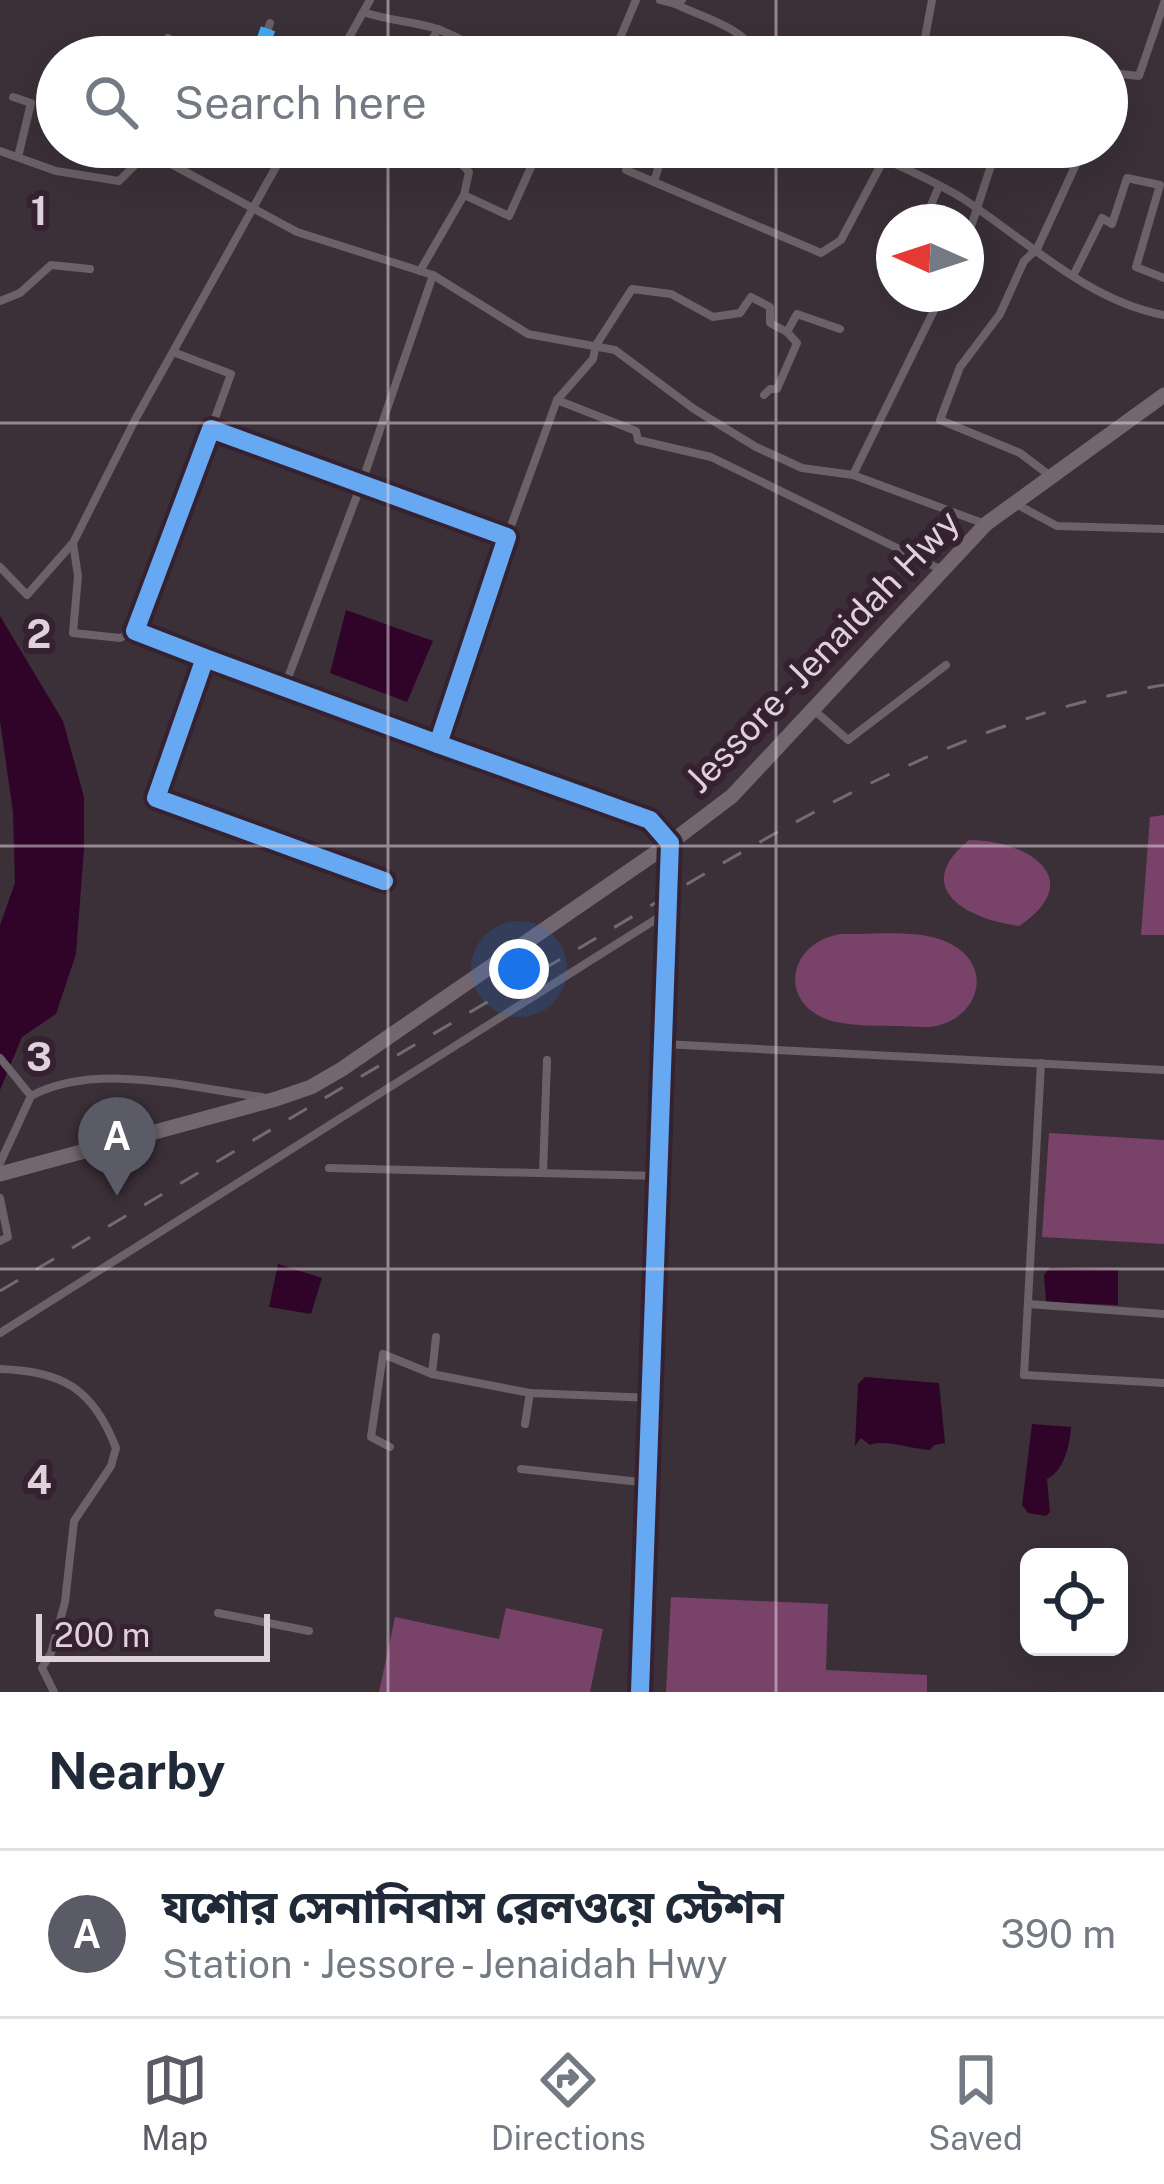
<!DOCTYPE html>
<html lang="en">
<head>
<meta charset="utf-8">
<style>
  :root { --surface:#fff; --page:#f2f2f3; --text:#1f2937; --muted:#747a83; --line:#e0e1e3; --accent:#5b5b67 }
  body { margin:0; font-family:"Public Sans","Noto Sans Bengali",sans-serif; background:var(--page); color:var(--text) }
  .controls { position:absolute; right:36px; bottom:36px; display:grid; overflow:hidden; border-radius:18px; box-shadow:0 12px 48px #0002 }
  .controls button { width:108px; height:108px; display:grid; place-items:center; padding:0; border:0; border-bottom:3px solid var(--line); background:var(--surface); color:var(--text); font:60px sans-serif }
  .compass { position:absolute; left:876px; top:204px; width:108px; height:108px; border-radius:50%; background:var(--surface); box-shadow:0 12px 48px #0002; rotate:273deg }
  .scale { position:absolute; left:36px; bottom:30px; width:234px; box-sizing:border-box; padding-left:12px; border:6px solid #ded1da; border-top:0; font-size:33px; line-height:42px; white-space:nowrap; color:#ded1da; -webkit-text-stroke:9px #352130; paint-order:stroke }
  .you { position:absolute; left:519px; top:969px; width:42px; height:42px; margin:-30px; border:9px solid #fff; border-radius:50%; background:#1a73e8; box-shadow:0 0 0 18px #1a73e833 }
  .badge { display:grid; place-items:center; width:78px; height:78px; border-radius:50%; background:var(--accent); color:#fff; font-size:39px; font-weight:700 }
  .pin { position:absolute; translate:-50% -99px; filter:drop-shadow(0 3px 6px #0008) }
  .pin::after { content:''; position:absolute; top:63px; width:42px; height:36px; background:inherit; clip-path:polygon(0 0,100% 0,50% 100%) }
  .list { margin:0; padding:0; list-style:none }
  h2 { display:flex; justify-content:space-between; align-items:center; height:156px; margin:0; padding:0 48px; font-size:51px }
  h2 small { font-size:39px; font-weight:400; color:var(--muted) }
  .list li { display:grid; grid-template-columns:78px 1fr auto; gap:36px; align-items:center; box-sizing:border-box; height:168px; padding:0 48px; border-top:3px solid var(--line) }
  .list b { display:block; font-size:45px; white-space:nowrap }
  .list p { margin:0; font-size:39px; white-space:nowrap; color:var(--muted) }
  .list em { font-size:39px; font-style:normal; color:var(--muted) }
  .icon { flex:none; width:66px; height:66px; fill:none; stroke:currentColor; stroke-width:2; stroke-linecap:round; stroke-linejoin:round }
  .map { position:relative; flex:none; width:1164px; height:1692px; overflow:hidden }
  .search { position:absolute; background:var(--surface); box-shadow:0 12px 48px #0002; left:36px; right:36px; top:36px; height:132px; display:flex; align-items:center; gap:30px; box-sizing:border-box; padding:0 42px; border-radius:66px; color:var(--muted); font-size:45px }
  .sheet { height:324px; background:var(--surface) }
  nav { display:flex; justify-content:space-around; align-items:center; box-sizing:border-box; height:168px; border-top:3px solid var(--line); background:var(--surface); font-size:33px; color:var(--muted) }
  nav a { display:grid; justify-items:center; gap:6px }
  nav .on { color:var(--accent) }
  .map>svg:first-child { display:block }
  .green { fill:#784269 }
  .water { fill:#300428 }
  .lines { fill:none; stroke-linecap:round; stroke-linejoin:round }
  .street { stroke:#6b6168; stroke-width:8 }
  .highway { stroke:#74666f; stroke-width:15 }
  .rail { stroke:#746b71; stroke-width:3; stroke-dasharray:21 21; stroke-linecap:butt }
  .quiet { stroke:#42abf6; stroke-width:15; stroke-dasharray:30 15; stroke-linecap:butt }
  .cycleway-casing { stroke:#352130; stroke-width:26 }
  .cycleway { stroke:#66a8f1; stroke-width:18 }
  .grid { fill:none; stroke:#ded1da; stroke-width:3; stroke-opacity:0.55 }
  .labels { text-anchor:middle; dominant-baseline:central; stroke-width:12; stroke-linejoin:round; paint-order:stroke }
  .street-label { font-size:36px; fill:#ded1da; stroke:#352130 }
  .grid-label { font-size:39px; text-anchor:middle; font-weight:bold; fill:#ded1da; stroke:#352130; stroke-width:12; stroke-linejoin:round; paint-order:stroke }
</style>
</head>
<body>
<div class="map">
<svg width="1164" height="1692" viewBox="0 0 1164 1692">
  <rect width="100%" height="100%" fill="#3b3038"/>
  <g class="green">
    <path d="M1164,815V935H1141L1150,817Z"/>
    <path d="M969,840C1027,840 1089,879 1019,926C969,920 909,889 969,840Z"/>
    <path d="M841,934C874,935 922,928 951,944C1001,971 971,1030 921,1027C892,1025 856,1028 829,1020C777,1003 788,942 841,934Z"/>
    <path d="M1049,1133L1164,1140V1244L1042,1237Z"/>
    <path d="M671,1597L828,1604L826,1670L927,1675V1692H666Z"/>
    <path d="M506,1608L603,1629L590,1692H379L395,1617L499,1639Z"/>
  </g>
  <g class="water">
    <path d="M346,610L433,641L407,702L330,673Z"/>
    <path d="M0,616L63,721L84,797V848L76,954L56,1014L22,1037L0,1090V925L15,883L13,812L0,721Z"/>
    <path d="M278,1264L322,1278L311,1314L269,1307Z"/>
    <path d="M1050,1267L1118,1270V1305L1046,1302L1044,1275Z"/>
    <path d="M865,1377L939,1383L945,1443L934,1445L930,1450C911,1449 885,1439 870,1445L861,1438L855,1446L858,1384Z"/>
    <path d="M1032,1424L1071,1427C1070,1445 1064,1471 1047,1479L1050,1512L1046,1516L1028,1513L1022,1505Z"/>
  </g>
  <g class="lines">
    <g class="street">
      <path d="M660,0L675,4L682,0"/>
      <path d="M932,0L924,43L950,57"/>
      <path d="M675,4C699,16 750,29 756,57"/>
      <path d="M363,12C390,21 412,21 438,29"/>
      <path d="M168,38L207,57"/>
      <path d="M258,57L270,23"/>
      <path d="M338,57L370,0"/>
      <path d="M422,57L438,29L458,38"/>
      <path d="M612,57L636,0"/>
      <path d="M1107,84L1111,73L1139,76L1164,3"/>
      <path d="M13,97L31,103L18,157"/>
      <path d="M446,147L469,172L464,195"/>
      <path d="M549,147L564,151L565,147"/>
      <path d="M660,147L662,155L654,182L821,253L841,240L884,159"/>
      <path d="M861,147C894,165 930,178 962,198C1026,240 1088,301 1164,315"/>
      <path d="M0,151L56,171L119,181L139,161L171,164L297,232L433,275L528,334L615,350L694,409L756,447L802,468L853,475L985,524"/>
      <path d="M887,161L894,147"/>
      <path d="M626,170L654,182"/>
      <path d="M924,222L939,186"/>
      <path d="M966,242L997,147"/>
      <path d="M420,271L464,195L509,216L540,147"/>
      <path d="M1074,274L1102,218L1112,224L1127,178L1160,185L1136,267L1164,278"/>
      <path d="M0,301L20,293L51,265L90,269"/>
      <path d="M173,352L231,374L211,429"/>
      <path d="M764,395L770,389H777L797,343L787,332"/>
      <path d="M557,400L593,359L596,345L632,289L671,294L713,317L740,313L751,297L770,307V323L787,332L797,314L840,329"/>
      <path d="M853,475L942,294"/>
      <path d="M1049,475L1020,453L940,420L960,367L1000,314L1024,261L1037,249L1084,147"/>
      <path d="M1016,504L1057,526L1164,529"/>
      <path d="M507,537L557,400L636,431L638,440L711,457L940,569"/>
      <path d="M0,567L27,595L72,544"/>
      <path d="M135,631L120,638L73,633L78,576L73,543L136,418L287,147"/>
      <path d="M205,658L135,631L211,429L507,537L438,744L205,658L156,798L384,881"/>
      <path d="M284,688L361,485L433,275"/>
      <path d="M815,711L848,740L946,665"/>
      <path d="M438,744L650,820L670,843L640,1692"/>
      <path d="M663,1044L1164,1070"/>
      <path d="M0,1058L31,1096"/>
      <path d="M1041,1063L1024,1375L1164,1383"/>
      <path d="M0,1163L31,1096C96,1061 191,1088 262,1097"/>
      <path d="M329,1168L659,1176"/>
      <path d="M543,1173L547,1060"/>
      <path d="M0,1198L8,1237L0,1241"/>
      <path d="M1028,1304L1164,1314"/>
      <path d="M0,1333L669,911"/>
      <path d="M0,1369C62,1371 93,1388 116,1448L111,1466L74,1521L65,1602L51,1653L42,1668L54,1692"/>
      <path d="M432,1374L436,1337"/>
      <path d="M530,1393L652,1398"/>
      <path d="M390,1447L371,1437L383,1354L432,1374L530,1393L525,1424"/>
      <path d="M521,1469L649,1483"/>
      <path d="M218,1613L309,1631"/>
    </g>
    <path class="highway" d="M0,1174L276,1099L311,1087L342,1069L670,843L732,796L986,524L1164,395"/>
    <path class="rail" d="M0,1291C187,1179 375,1068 564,957C754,846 942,720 1164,685"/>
    <path class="quiet" d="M258,57L270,23"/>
    <defs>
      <g id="cycleway">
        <path d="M205,658L135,631L211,429L507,537L438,744L205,658L156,798L384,881"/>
        <path d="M438,744L650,820L670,843L640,1692"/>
      </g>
    </defs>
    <use href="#cycleway" class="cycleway-casing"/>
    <use href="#cycleway" class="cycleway"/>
  </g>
  <path class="grid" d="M388,0V57M776,0V57M388,147V1692M776,147V1692M0,423H1164M0,846H1164M0,1269H1164"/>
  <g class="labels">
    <g class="street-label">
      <text transform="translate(822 651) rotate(-46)">Jessore - Jenaidah Hwy</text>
    </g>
  </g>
  <g class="grid-label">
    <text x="39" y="225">1</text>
    <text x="39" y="648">2</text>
    <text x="39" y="1071">3</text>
    <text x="39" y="1494">4</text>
  </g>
</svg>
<div class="controls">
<button><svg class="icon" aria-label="locate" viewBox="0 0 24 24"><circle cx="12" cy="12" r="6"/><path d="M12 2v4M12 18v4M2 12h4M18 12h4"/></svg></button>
</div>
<svg class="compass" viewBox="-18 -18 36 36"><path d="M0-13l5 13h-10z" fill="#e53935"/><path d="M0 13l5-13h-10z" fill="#747a83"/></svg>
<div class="scale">200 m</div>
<div class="you"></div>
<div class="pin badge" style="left:117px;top:1196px">A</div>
<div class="search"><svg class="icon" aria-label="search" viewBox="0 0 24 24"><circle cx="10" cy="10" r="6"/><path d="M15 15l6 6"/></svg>Search here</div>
</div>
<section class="sheet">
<h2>Nearby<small></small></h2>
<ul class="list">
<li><span class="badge">A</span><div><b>যশোর সেনানিবাস রেলওয়ে স্টেশন</b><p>Station · Jessore - Jenaidah Hwy</p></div><em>390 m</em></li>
</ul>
</section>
<nav>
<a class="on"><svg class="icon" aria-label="map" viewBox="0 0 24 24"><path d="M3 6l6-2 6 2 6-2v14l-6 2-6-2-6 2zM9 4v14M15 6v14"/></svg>Map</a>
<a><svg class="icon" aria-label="directions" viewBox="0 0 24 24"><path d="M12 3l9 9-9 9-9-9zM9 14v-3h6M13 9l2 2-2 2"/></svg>Directions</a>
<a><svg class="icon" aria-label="saved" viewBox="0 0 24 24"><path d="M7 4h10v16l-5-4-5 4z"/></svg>Saved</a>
</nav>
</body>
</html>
